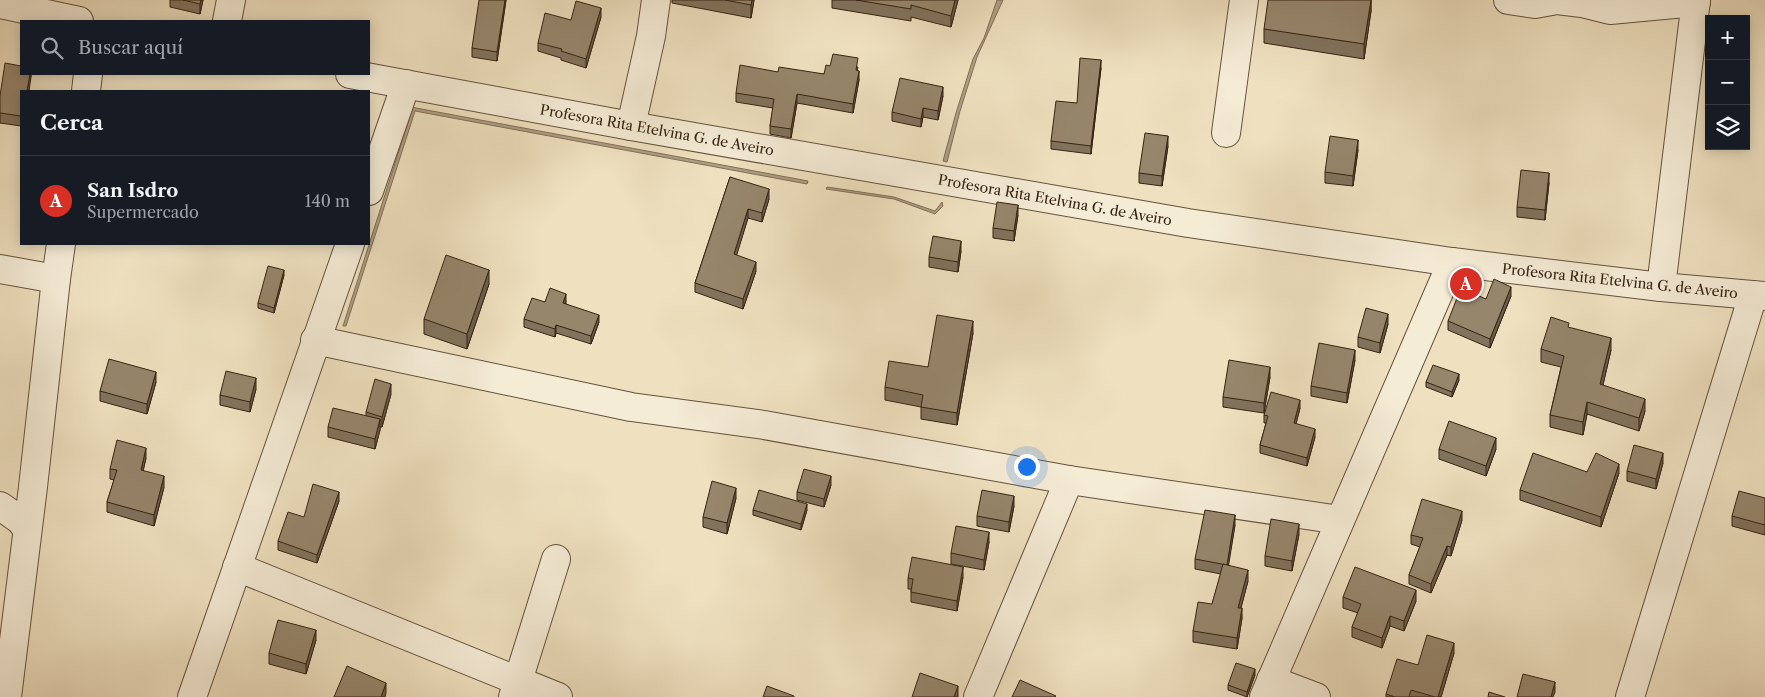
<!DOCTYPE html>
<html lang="es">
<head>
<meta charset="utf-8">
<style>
  :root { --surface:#171b24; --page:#20242c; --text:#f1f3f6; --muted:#9ea1a6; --line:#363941; --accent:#d93025 }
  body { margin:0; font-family:"Libre Caslon Text",serif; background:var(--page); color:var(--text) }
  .controls { position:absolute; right:15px; top:15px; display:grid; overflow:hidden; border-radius:0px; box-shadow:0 2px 12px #0003 }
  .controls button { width:45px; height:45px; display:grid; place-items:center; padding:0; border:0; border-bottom:1px solid var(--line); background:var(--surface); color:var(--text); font:25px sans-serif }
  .you { position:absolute; left:1026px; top:466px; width:18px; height:18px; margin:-12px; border:4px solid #fff; border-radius:50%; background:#1a73e8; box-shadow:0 0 0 8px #1a73e833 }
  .badge { display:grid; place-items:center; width:32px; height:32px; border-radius:50%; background:var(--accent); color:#fff; font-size:16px; font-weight:700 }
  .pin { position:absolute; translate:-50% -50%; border:2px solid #fff; box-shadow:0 1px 5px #0006 }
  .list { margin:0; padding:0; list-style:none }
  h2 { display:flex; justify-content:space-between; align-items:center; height:65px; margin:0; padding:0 20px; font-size:21px }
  h2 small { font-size:16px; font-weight:400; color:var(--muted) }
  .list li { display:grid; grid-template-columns:32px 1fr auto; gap:15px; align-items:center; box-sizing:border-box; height:90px; padding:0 20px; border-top:1px solid var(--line) }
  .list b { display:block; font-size:19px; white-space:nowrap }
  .list p { margin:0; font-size:16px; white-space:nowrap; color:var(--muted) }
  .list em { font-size:16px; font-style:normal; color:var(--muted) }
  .icon { flex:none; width:28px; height:28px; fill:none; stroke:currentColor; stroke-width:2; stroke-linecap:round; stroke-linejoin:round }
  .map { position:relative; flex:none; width:1765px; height:697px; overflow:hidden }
  .search { position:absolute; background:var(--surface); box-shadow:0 2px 12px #0003; left:20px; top:20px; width:350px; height:55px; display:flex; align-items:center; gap:12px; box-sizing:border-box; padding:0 18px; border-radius:0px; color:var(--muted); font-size:19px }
  .panel { position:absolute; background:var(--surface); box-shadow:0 2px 12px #0003; left:20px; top:90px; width:350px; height:155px; border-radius:0px }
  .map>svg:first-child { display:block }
  .water { fill:#b0a084; stroke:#7f6e56 }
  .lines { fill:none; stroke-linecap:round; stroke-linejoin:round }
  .minor-casing { stroke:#64523d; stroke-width:30 }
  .minor { stroke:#f5ecd6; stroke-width:28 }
  .wall { fill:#81735d; stroke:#352311 }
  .shaded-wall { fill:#695e4c; stroke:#352311 }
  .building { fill:#96866c; stroke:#352311 }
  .labels { text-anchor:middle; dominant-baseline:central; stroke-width:5; stroke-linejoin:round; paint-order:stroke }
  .street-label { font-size:14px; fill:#352311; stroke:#f5ecd6 }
</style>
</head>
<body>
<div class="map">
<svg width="1765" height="697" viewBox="0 0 1765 697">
  <rect width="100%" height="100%" fill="#efe1c0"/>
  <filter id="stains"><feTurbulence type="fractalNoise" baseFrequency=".004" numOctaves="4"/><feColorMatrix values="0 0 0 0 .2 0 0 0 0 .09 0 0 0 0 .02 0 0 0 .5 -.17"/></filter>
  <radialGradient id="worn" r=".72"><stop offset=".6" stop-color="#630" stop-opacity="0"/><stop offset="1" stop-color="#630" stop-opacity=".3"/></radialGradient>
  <g class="water">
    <path d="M997,0H1003L977,57L960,111L947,162L943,161L956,113L973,59L984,38Z"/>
    <path d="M413,107L416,108L808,181L807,184L415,111L346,326H343Z"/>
    <path d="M827,187L894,197L935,211L942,202L943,206L935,214L894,199L826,189Z"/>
  </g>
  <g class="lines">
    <defs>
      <g id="minor">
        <path d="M1508,0L1535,4L1557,0L1582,3L1610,10L1696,2"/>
        <path d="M0,4L79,21"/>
        <path d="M227,21L231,0"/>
        <path d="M350,74L631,126L1188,223L1452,262L1661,287L1765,296"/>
        <path d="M86,91L88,74"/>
        <path d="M631,126L651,36L656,0"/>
        <path d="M1226,133L1244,0"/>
        <path d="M369,191L406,84"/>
        <path d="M0,269L56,279"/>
        <path d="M1661,287L1696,0"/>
        <path d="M315,340L631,407L764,425L1069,480L1340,520"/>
        <path d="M0,506L20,520L27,529"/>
        <path d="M237,567L558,697"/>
        <path d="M1271,680L1316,697"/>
        <path d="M7,697L33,487L56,279L61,244"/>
        <path d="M192,697L350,244"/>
        <path d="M513,697L556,559"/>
        <path d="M978,697L1069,480"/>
        <path d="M1264,697L1452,262"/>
        <path d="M1630,697L1753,295"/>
      </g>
    </defs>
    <use href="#minor" class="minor-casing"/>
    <use href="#minor" class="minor"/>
  </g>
  <g class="wall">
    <path d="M170,0H203L200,14L170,7Z"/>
    <path d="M506,0L497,61L472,57V48Z"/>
    <path d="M672,0H754L751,18L672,3Z"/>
    <path d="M832,0H958L951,27L911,17V21L832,8Z"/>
    <path d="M1371,0V11L1364,59L1264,43V29Z"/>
    <path d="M601,17L586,68L561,60V58L538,51V43Z"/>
    <path d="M830,66L858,67L857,71L859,80L853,113L797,103L791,138L770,134V126L773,108L736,102V93L778,72L824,74Z"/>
    <path d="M1101,68L1091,154L1051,149V141Z"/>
    <path d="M31,74V77L21,91V126L0,123V96Z"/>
    <path d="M943,96L938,120L923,117L921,127L892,121V112Z"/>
    <path d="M1168,146L1162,186L1139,183V173Z"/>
    <path d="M1358,150L1353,186L1325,183V172Z"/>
    <path d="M730,177L769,199L762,222L748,218L736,255L756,271L743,309L695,292V283Z"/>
    <path d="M1549,183L1545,220L1517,217V207Z"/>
    <path d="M1018,215L1014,241L993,238V228Z"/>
    <path d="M961,251L958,272L929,267V257Z"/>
    <path d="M284,275L274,313L258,308V303Z"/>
    <path d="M489,284L467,349L424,334V319Z"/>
    <path d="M1511,296L1490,348L1448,330V321L1486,299Z"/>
    <path d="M566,301V304L599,322L591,344L556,333L555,337L524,327V319L545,302Z"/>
    <path d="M1388,324L1380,353L1358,347V337Z"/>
    <path d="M1569,328L1611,350L1603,385L1645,411L1639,431L1587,414L1583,435L1550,427V415L1561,367L1541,362V349Z"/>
    <path d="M973,333L957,425L921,419V407L885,400V387L928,367Z"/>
    <path d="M1355,360L1347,403L1311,396V386Z"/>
    <path d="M1270,377L1264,413L1223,407V397Z"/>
    <path d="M1459,380L1452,397L1426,387V382Z"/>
    <path d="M156,382L147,414L100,401V391Z"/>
    <path d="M256,389L250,412L220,405V395Z"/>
    <path d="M391,394L382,427H380V430L375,449L328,437V427L366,416V412Z"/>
    <path d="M1300,408L1296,424L1315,437L1307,466L1260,453V445L1266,423H1264V415Z"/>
    <path d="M1439,449H1496L1486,476L1439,459Z"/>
    <path d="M146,458L143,471L164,487L154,526L107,512V502L114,480L110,479V469Z"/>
    <path d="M1663,463L1656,489L1627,481V471Z"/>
    <path d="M1587,472L1619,473L1601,527L1520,500V490Z"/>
    <path d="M831,485L824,507L797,500V492Z"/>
    <path d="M736,498L727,534L703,527V517Z"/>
    <path d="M1765,498V535L1732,526V516Z"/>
    <path d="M339,501L317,563L278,550V541L304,517Z"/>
    <path d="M1014,506L1009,532L977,526V516Z"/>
    <path d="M753,510H807L801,530L753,515Z"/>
    <path d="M1462,520L1451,556L1447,555L1431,593L1409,584V575L1420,547L1411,544V535Z"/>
    <path d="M1235,525L1228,565L1248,581L1241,608L1242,618L1237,649L1193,642V631L1212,604L1221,574L1195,569V559Z"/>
    <path d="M1299,534L1292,571L1265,566V556Z"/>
    <path d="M989,542L984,570L951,564V553Z"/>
    <path d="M963,577L957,611L911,602V589H908V578Z"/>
    <path d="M1343,597L1416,601L1404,631L1390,626L1382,648L1352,637V627L1358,613L1343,608Z"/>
    <path d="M316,640L306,674L269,664V653Z"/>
    <path d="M1454,653L1441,697H1386V694L1418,665Z"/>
    <path d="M1255,675L1247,697L1228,690V685Z"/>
  </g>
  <g class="shaded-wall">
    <path d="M201,0H203L200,14V4Z"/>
    <path d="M505,0H506L497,61V52Z"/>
    <path d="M752,0H754L751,18V5Z"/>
    <path d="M955,0H958L951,27V16Z"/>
    <path d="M1371,0V11L1364,59V44Z"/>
    <path d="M601,8V17L586,68V59Z"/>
    <path d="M1101,60V68L1091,154V146Z"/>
    <path d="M859,71V80L853,113V104Z"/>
    <path d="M30,74H31V77L29,91H27Z"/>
    <path d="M943,87V96L938,120V111Z"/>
    <path d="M797,94V103L791,138V129Z"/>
    <path d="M923,108V117L921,127V119Z"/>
    <path d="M1168,136V146L1162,186V176Z"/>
    <path d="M1358,140V150L1353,186V176Z"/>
    <path d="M1549,173V183L1545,220V210Z"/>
    <path d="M769,189V199L762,222V213Z"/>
    <path d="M1018,205V215L1014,241V231Z"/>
    <path d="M748,209V218L734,264V254Z"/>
    <path d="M961,241V251L958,272V262Z"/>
    <path d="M756,262V271L743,309V299Z"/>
    <path d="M284,270V275L274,313V308Z"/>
    <path d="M489,270V284L467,349V334Z"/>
    <path d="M1511,287V296L1490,348V339Z"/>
    <path d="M566,294V301L563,311V303Z"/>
    <path d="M1388,314V324L1380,353V343Z"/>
    <path d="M599,315V322L591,344V336Z"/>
    <path d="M973,321V333L957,425V413Z"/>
    <path d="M556,325V333L555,337V329Z"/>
    <path d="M1611,338V350L1600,397V384Z"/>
    <path d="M1355,350V360L1347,403V393Z"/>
    <path d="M1270,367V377L1264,413V403Z"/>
    <path d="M156,372V382L147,414V404Z"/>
    <path d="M1459,374V380L1452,397V392Z"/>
    <path d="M256,378V389L250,412V402Z"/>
    <path d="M391,384V394L382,427V417Z"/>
    <path d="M1645,399V411L1639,431V418Z"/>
    <path d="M1300,400V408L1294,431V423Z"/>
    <path d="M1587,402V414L1583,435V422Z"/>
    <path d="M380,419V430L375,449V439Z"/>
    <path d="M1315,429V437L1307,466V458Z"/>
    <path d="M1496,438V449L1486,476V466Z"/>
    <path d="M146,448V458L141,480V470Z"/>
    <path d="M1663,453V463L1656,489V479Z"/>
    <path d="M1619,464V473L1601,527V517Z"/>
    <path d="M164,476V487L154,526V515Z"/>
    <path d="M831,476V485L824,507V499Z"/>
    <path d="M736,488V498L727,534V523Z"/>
    <path d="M339,492V501L317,563V555Z"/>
    <path d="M1014,496V506L1009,532V522Z"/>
    <path d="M807,504V510L801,530V524Z"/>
    <path d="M1462,511V520L1451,556V547Z"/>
    <path d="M1235,515V525L1227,575V565Z"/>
    <path d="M1299,524V534L1292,571V561Z"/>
    <path d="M989,532V542L984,570V560Z"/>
    <path d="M1447,546V555L1431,593V584Z"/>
    <path d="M963,567V577L957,611V601Z"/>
    <path d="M1248,570V581L1238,618V608Z"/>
    <path d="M1416,590V601L1404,631V621Z"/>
    <path d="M1242,608V618L1237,649V638Z"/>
    <path d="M1390,616V626L1382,648V638Z"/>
    <path d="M316,630V640L306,674V664Z"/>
    <path d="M1454,643V653L1441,697H1438Z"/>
    <path d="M1255,669V675L1247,697V692Z"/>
    <path d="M1555,682V692L1553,697H1551Z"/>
    <path d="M386,683V693L385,697H381Z"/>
    <path d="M958,686V697H954Z"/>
  </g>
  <g class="building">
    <path d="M183,0H201L200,4Z"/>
    <path d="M479,0H505L497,52L472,48Z"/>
    <path d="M725,0H752L751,5Z"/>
    <path d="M856,0H955L951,16L911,5V9Z"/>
    <path d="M1268,0H1371L1364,44L1264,29Z"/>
    <path d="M576,1L601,8L586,59L561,51L562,49L538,43L545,13L571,20Z"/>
    <path d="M833,54L858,58L856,70L859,71L853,104L797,94L791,129L770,126L774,99L736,93L740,65L778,72L779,67L824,74L826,65L830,66Z"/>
    <path d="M1080,58L1101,60L1091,146L1051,141L1056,101L1077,103Z"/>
    <path d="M5,63L21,66V74H30L27,91H21V116L0,113V96Z"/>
    <path d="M900,78L943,87L938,111L923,108L921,119L892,112Z"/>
    <path d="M1145,133L1168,136L1162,176L1139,173Z"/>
    <path d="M1330,136L1358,140L1353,176L1325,172Z"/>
    <path d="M1521,170L1549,173L1545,210L1517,207Z"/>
    <path d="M730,177L769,189L762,213L748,209L734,254L756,262L743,299L695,283Z"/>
    <path d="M997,202L1018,205L1014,231L993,228Z"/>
    <path d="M933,236L961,241L958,262L929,257Z"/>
    <path d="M446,255L489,270L467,334L424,319Z"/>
    <path d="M268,266L284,270L274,308L258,303Z"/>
    <path d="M1494,279L1511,287L1490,339L1448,321L1461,288L1486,299Z"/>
    <path d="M550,288L566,294L563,303L599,315L591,336L556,325L555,329L524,319L532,298L545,302Z"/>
    <path d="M1366,308L1388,314L1380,343L1358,337Z"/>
    <path d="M937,315L973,321L957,413L921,407L923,395L885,387L889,361L928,367Z"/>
    <path d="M1551,317L1569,323L1568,327L1611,338L1600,384L1645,399L1639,418L1587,402L1583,422L1550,415L1564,356L1541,349Z"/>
    <path d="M1319,343L1355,350L1347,393L1311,386Z"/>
    <path d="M109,359L156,372L147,404L100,391Z"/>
    <path d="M1229,360L1270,367L1264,403L1223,397Z"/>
    <path d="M1433,365L1459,374L1452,392L1426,382Z"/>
    <path d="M226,371L256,378L250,402L220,395Z"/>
    <path d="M375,379L391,384L382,417L366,412Z"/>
    <path d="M1271,392L1300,400L1294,423L1315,429L1307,458L1260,445L1268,416L1264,415Z"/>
    <path d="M333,408L380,419L375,439L328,427Z"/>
    <path d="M1449,421L1496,438L1486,466L1439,449Z"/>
    <path d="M117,440L146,448L141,470L164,476L154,515L107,502L117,470L110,469Z"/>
    <path d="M1634,445L1663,453L1656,479L1627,471Z"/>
    <path d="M1533,453L1587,472L1596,453L1619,464L1601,517L1520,490Z"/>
    <path d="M804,469L831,476L824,499L797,492Z"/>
    <path d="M712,481L736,488L727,523L703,517Z"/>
    <path d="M313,484L339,492L317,555L278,541L288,512L304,517Z"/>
    <path d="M759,490L807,504L801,524L753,510Z"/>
    <path d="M982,490L1014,496L1009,522L977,516Z"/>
    <path d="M1739,491L1765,498V525L1732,516Z"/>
    <path d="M1422,499L1462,511L1451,547L1447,546L1431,584L1409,575L1423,538L1411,535Z"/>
    <path d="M1205,510L1235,515L1227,565L1195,559Z"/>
    <path d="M1271,519L1299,524L1292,561L1265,556Z"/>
    <path d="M956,526L989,532L984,560L951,553Z"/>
    <path d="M912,557L963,567L957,601L911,592L913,579L908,578Z"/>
    <path d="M1223,564L1248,570L1238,608H1242L1237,638L1193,631L1198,602L1212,604Z"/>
    <path d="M1355,567L1416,590L1404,621L1390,616L1382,638L1352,627L1361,604L1343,597Z"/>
    <path d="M278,620L316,630L306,664L269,653Z"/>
    <path d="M1427,635L1454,643L1438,697H1435L1411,690L1409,697H1395L1386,694L1397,659L1418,665Z"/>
    <path d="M1236,663L1255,669L1247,692L1228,685Z"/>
    <path d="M347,666L386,683L381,697H334Z"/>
    <path d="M920,673L958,686L954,697H912Z"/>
    <path d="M1523,674L1555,682L1551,697H1517Z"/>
    <path d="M1020,680L1056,696L1055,697H1012Z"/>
    <path d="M767,686L794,696V697H763Z"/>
    <path d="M1489,692L1505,697H1488Z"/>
  </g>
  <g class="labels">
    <g class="street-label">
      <text transform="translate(657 130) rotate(10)">Profesora Rita Etelvina G. de Aveiro</text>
      <text transform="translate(1055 200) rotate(10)">Profesora Rita Etelvina G. de Aveiro</text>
      <text transform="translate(1620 281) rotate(6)">Profesora Rita Etelvina G. de Aveiro</text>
    </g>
  </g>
  <rect width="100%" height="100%" filter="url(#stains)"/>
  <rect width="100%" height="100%" fill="url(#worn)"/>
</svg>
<div class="controls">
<button>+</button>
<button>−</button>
<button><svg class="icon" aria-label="layers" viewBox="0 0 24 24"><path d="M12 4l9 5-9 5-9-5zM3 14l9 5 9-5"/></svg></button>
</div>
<div class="you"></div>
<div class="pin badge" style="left:1466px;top:284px">A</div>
<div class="search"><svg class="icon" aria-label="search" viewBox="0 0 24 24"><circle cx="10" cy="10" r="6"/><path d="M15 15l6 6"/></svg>Buscar aquí</div>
<section class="panel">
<h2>Cerca<small></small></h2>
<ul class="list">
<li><span class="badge">A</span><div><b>San Isdro</b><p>Supermercado</p></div><em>140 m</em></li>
</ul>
</section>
</div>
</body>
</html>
